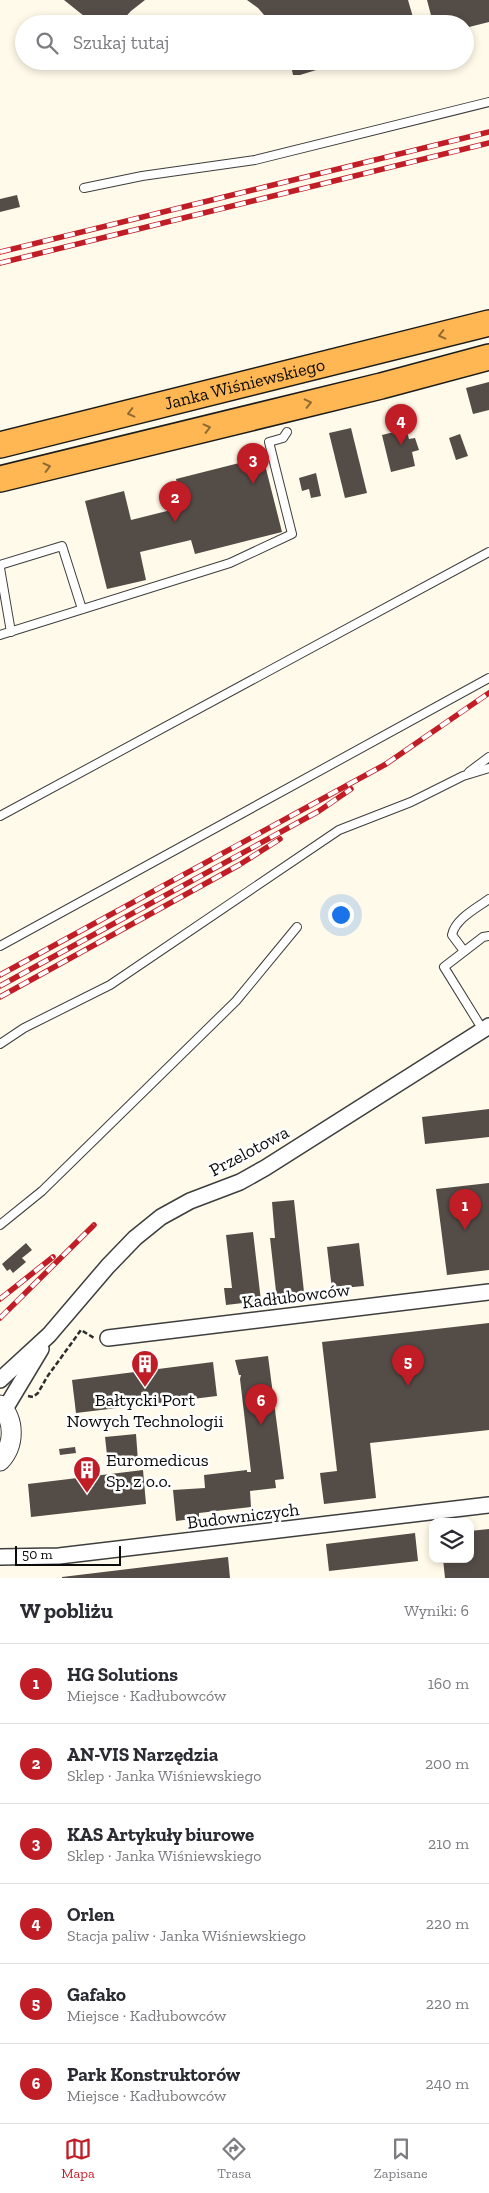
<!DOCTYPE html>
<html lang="pl">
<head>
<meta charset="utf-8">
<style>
  :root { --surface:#fff; --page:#f7f7f7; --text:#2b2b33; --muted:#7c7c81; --line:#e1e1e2; --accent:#c11d27 }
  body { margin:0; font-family:"Zilla Slab",serif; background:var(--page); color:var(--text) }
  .controls { position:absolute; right:15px; bottom:15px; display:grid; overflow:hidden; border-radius:10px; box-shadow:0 2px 8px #0003 }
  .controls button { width:45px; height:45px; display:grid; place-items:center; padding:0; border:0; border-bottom:1px solid var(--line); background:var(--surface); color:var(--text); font:25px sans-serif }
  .scale { position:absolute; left:15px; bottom:12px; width:106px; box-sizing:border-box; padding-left:5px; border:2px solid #0b0b0b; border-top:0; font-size:14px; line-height:18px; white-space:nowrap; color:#0b0b0b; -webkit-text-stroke:4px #fff; paint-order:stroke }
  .you { position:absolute; left:340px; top:914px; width:18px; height:18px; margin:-12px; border:4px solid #fff; border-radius:50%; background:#1a73e8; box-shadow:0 0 0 8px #1a73e833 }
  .badge { display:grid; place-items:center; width:32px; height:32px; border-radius:50%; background:var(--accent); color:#fff; font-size:16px; font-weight:700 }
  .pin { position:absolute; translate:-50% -41px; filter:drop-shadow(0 1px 2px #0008) }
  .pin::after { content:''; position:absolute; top:26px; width:18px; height:15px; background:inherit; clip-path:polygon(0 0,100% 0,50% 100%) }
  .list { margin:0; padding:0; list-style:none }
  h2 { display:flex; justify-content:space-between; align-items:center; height:65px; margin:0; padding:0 20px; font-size:21px }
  h2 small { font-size:16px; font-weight:400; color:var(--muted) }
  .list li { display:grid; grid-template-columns:32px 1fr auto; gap:15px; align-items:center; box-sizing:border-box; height:80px; padding:0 20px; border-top:1px solid var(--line) }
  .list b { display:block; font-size:19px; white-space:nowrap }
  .list p { margin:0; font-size:16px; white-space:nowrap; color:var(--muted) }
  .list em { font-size:16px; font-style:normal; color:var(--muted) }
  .icon { flex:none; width:28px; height:28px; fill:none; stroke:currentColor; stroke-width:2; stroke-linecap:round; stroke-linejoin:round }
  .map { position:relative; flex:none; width:489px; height:1578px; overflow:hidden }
  .search { position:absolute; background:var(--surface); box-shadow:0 2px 8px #0003; left:15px; right:15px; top:15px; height:55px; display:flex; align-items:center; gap:12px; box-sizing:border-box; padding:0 18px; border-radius:28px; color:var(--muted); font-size:19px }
  .sheet { height:545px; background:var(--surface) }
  nav { display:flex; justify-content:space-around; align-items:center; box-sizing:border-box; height:70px; border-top:1px solid var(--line); background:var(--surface); font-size:14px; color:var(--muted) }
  nav a { display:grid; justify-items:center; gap:2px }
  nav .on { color:var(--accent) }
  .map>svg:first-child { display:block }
  .building { fill:#544c47 }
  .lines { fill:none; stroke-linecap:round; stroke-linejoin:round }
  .service-casing { stroke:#3e3e3e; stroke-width:10 }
  .minor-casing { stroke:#3e3e3e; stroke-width:18 }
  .tertiary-casing { stroke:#3e3e3e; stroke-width:21 }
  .trunk-casing { stroke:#1c1c1c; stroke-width:28 }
  .path { stroke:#2d2d2d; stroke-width:2.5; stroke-dasharray:5 2.5; stroke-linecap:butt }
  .service { stroke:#fff; stroke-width:8 }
  .minor { stroke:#fff; stroke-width:15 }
  .tertiary { stroke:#fff; stroke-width:19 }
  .trunk { stroke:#feb752; stroke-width:25 }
  .rail-casing { stroke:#c11d27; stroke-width:5.5 }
  .rail { stroke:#fff; stroke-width:4; stroke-dasharray:11; stroke-linecap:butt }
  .oneway { stroke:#916a32 }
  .labels { text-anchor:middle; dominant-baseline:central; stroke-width:5; stroke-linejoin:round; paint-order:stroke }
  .street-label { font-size:18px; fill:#0b0b0b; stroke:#fff }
  .poi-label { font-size:18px; fill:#0b0b0b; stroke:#fff }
</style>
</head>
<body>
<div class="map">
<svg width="489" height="1578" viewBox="0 0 489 1578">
  <rect width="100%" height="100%" fill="#fffae9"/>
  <g class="building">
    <path d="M64,0H145L131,11L119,24H94Z"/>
    <path d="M247,0H408L415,24H272L258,8Z"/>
    <path d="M427,0H489V22L465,28V24H436L435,19H432Z"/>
    <path d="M290,61H342V62L300,75H293Z"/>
    <path d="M17,195L20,207L0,212V199Z"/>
    <path d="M489,382V410L473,414L466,388Z"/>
    <path d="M351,428L367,493L345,498L329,433Z"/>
    <path d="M406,429L409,439L415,438L419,450L412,452L415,466L391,472L382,435Z"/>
    <path d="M460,434L468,456L456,460L449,438Z"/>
    <path d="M263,457L282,532L195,554L191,540L140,552L146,580L107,589L85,501L124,491L131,520L183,507L176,479Z"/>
    <path d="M316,473L321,496L311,498L309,489L302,491L299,478Z"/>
    <path d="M489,1109V1137L425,1144L422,1117Z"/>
    <path d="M489,1183V1270L447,1275L436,1189Z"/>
    <path d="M294,1200L304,1292H302L303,1296L277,1300L270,1238H275L272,1202Z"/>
    <path d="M253,1232L261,1301L226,1305L224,1288H232L226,1235Z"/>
    <path d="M26,1243L32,1250L22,1258L26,1262L13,1273L10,1269L7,1271L2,1264Z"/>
    <path d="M359,1243L364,1286L332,1289L327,1247Z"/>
    <path d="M489,1323V1430L370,1443L376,1498L324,1504L320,1473L337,1471L322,1342Z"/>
    <path d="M268,1356L284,1479L275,1480L276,1488L250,1491L251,1507L199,1513V1518L176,1521L173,1490L205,1488L204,1475L247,1470V1472H251L240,1379L241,1375H239L235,1360Z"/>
    <path d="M213,1362L217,1396L76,1413L72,1380Z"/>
    <path d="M136,1434L138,1461L108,1464L105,1437Z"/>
    <path d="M75,1447L76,1453L60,1455L59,1449Z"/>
    <path d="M143,1470L146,1504L31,1517L28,1484Z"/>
    <path d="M489,1529V1578H445L443,1559H470V1531Z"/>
    <path d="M415,1533L418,1561L329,1571L326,1544Z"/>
    <path d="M228,1557L230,1578H62V1577Z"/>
  </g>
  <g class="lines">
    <defs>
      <g id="service">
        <path d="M84,188L142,176L255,160L489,102"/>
        <path d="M0,565L62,546L82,609"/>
        <path d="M0,568L11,632"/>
        <path d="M0,635L230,563L292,534L269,442L283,438L287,432"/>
        <path d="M469,772L489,757"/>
        <path d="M0,816L489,552"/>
        <path d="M0,946L489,678"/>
        <path d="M464,951L452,935C455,919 477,908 489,899"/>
        <path d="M483,1030L444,967L483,937L489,936"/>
        <path d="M0,1044L24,1028L110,985L339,830L411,802L463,776L489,768"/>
        <path d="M0,1225L42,1191L236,1001L297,927"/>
      </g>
      <g id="minor">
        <path d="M108,1338L489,1292"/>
        <path d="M0,1380L49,1335L108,1266L135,1238L161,1217L190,1201L240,1182L265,1168L489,1026"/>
        <path d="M5,1409L41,1349"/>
        <path d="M0,1557L59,1556L489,1505"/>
      </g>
      <path id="tertiary" d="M0,1405C15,1420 15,1445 0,1461"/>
      <g id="trunk">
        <path id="s1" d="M0,445L489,323"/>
        <path d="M0,479L381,386L489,357"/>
      </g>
    </defs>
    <use href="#service" class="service-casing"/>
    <use href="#minor" class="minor-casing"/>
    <use href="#tertiary" class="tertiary-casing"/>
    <use href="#trunk" class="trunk-casing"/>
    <path class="path" d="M28,1396L33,1397L38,1393L47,1377L81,1330L94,1338"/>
    <use href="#service" class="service"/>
    <use href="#minor" class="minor"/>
    <use href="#tertiary" class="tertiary"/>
    <use href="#trunk" class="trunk"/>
    <defs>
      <g id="rail">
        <path d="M0,252L489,132"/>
        <path d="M0,263L489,143"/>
        <path d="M0,975L386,764L489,693"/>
        <path d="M0,986L319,811L351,789"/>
        <path d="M0,997L239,865L280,839"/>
        <path d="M0,1299L53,1257"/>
        <path d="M0,1318L94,1225"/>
      </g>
    </defs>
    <use href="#rail" class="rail-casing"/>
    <use href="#rail" class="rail"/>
  </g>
  <defs><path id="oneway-chevron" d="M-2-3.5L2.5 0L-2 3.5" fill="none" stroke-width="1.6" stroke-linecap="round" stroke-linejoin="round" transform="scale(1.25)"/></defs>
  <g class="oneway">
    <use href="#oneway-chevron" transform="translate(442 335) rotate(166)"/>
    <use href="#oneway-chevron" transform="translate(308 403) rotate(-13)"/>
    <use href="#oneway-chevron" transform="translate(131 413) rotate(166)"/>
    <use href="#oneway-chevron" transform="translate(207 428) rotate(-14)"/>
    <use href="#oneway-chevron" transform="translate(47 467) rotate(-14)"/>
  </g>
  <defs>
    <symbol id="building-pin" viewBox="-11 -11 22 30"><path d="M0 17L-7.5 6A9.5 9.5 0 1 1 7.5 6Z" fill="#c11d27" stroke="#fff"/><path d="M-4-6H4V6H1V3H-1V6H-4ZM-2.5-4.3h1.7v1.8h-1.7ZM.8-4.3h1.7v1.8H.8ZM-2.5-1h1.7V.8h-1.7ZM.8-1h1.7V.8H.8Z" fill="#fff"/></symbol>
  </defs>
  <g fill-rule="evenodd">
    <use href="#building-pin" x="129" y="1348" width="32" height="43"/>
    <use href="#building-pin" x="71" y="1454" width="32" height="43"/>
  </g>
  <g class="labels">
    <g class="street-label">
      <text stroke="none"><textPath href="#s1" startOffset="252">Janka Wiśniewskiego</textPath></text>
      <text transform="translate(249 1151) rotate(-28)">Przelotowa</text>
      <text transform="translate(296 1296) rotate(-7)">Kadłubowców</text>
      <text transform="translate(243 1516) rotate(-7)">Budowniczych</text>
    </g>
    <g class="poi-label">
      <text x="145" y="1400">Bałtycki Port<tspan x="145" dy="21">Nowych Technologii</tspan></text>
      <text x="106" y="1460" text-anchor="start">Euromedicus<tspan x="106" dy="21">Sp. z o.o.</tspan></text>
    </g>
  </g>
</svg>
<div class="controls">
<button><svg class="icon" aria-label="layers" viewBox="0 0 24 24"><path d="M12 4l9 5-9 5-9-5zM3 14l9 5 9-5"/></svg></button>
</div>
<div class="scale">50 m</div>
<div class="you"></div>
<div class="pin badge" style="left:465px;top:1230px">1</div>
<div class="pin badge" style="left:175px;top:522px">2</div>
<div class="pin badge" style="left:253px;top:484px">3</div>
<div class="pin badge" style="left:401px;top:445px">4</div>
<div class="pin badge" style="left:408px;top:1386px">5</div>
<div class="pin badge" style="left:261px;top:1425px">6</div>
<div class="search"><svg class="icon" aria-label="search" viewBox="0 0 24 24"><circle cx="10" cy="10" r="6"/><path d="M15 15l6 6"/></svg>Szukaj tutaj</div>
</div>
<section class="sheet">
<h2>W pobliżu<small>Wyniki: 6</small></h2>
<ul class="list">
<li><span class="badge">1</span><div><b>HG Solutions</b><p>Miejsce · Kadłubowców</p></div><em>160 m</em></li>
<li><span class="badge">2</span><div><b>AN-VIS Narzędzia</b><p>Sklep · Janka Wiśniewskiego</p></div><em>200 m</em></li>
<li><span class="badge">3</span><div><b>KAS Artykuły biurowe</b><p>Sklep · Janka Wiśniewskiego</p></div><em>210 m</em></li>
<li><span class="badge">4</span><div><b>Orlen</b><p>Stacja paliw · Janka Wiśniewskiego</p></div><em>220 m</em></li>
<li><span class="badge">5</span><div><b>Gafako</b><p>Miejsce · Kadłubowców</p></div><em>220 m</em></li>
<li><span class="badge">6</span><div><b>Park Konstruktorów</b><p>Miejsce · Kadłubowców</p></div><em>240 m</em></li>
</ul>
</section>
<nav>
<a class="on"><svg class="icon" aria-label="map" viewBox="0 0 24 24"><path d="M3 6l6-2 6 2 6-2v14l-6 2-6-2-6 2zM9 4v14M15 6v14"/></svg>Mapa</a>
<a><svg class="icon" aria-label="directions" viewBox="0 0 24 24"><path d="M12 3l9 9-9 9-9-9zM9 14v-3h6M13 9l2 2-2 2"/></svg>Trasa</a>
<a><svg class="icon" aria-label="saved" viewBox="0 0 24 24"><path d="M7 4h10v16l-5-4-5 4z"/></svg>Zapisane</a>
</nav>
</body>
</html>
